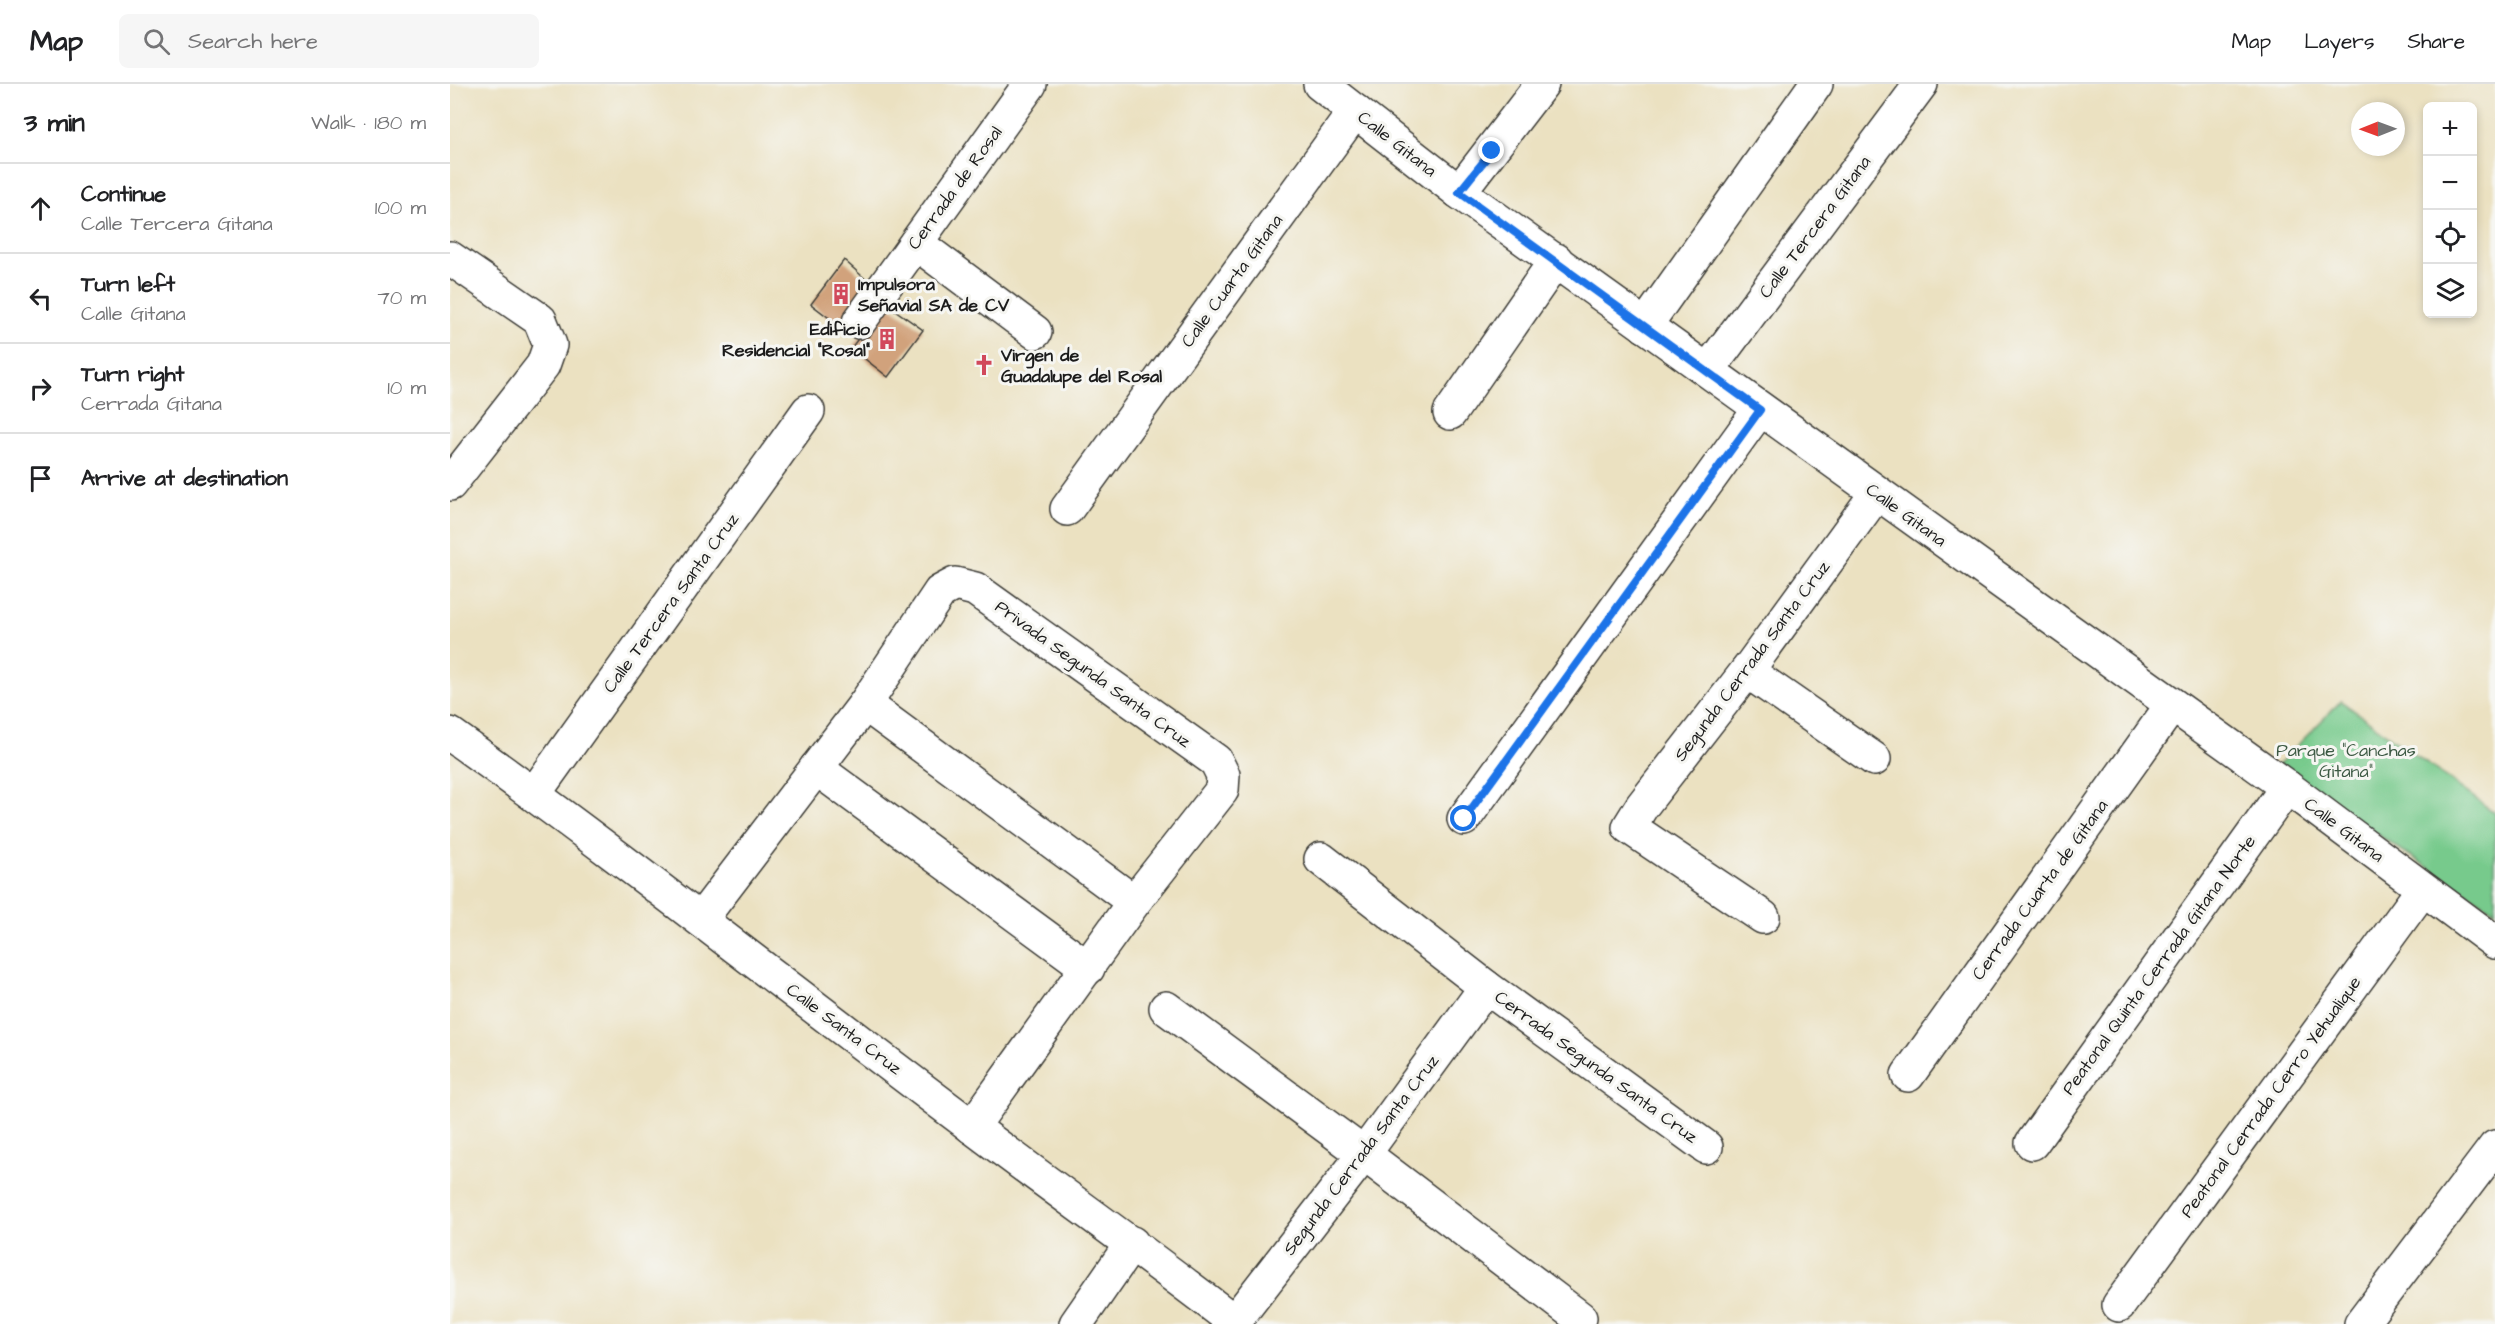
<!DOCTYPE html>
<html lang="en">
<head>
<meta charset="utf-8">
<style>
  :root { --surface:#fff; --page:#f6f6f6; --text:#202124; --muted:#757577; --line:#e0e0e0 }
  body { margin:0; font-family:"Architects Daughter",sans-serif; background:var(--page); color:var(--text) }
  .controls { position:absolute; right:18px; top:18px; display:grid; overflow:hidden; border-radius:9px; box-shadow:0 3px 9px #0003 }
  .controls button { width:54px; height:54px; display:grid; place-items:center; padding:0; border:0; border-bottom:2px solid var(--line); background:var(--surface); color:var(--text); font:30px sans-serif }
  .compass { position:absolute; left:1901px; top:18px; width:54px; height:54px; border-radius:50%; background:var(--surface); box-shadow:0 3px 9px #0003; rotate:269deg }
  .stop { position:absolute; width:18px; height:18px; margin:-14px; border:4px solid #1a73e8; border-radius:50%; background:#fff }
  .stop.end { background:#1a73e8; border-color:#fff; box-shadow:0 2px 6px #0008 }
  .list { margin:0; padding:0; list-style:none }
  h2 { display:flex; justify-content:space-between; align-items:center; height:78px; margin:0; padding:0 24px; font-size:26px }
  h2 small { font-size:20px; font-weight:400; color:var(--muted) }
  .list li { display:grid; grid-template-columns:39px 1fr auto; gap:18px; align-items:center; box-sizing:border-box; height:90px; padding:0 24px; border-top:2px solid var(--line) }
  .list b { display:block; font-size:22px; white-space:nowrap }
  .list p { margin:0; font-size:20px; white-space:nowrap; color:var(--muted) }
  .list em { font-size:20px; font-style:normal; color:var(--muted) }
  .icon { flex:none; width:33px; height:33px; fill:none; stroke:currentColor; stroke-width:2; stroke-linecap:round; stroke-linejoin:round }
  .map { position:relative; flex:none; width:2045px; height:1240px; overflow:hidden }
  header { display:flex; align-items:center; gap:36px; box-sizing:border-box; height:84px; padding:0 30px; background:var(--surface); border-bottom:2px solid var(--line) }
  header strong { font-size:28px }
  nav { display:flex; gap:33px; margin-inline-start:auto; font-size:21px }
  .search { width:420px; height:54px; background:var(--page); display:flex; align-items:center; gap:15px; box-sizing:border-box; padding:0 21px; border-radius:9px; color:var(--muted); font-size:22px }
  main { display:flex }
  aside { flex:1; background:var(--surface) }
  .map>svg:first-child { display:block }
  .green { fill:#77ca8c; stroke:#4a7354; stroke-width:1.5 }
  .building { fill:#d1a27c }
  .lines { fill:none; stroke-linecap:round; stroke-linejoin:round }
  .minor-casing { stroke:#3b3a35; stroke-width:36 }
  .minor { stroke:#fff; stroke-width:33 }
  .route { stroke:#1a73e8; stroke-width:8 }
  .labels { text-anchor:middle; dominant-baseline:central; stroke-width:6; stroke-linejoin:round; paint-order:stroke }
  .street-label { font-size:18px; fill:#1c1c1c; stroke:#f6f6f2 }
  .poi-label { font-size:18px; font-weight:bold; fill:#1c1c1c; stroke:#f6f6f2; text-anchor:start }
  .park-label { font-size:18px; fill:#3c5943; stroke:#f6f6f2 }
</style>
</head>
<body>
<header>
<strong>Map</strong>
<div class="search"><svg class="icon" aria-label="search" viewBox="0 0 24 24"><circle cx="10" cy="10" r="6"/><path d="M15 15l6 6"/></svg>Search here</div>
<nav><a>Map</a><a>Layers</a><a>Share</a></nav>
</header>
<main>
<aside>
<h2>3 min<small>Walk · 180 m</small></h2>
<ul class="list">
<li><svg class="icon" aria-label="ahead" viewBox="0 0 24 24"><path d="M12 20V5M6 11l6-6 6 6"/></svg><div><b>Continue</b><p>Calle Tercera Gitana</p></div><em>100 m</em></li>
<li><svg class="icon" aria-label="left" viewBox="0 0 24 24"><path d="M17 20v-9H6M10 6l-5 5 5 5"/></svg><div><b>Turn left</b><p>Calle Gitana</p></div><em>70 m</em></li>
<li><svg class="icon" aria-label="right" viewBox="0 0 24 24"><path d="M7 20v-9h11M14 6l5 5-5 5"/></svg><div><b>Turn right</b><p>Cerrada Gitana</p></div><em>10 m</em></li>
<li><svg class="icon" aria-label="arrive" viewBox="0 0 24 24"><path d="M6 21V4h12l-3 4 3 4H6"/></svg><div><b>Arrive at destination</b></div></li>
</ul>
</aside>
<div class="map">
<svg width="2045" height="1240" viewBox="0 0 2045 1240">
  <rect width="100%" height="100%" fill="#f6f6f2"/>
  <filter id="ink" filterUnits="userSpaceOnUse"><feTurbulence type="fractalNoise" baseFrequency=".0167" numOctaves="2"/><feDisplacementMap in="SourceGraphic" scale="12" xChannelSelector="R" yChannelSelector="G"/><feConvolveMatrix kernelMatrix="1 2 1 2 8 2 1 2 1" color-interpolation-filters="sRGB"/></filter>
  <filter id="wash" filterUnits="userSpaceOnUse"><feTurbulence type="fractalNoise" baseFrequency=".008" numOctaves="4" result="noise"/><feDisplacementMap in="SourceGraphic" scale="24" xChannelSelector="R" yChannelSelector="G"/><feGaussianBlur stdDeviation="1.35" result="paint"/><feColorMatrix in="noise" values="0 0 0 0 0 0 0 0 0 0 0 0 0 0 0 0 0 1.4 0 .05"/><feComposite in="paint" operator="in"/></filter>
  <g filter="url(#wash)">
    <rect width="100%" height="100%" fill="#ebe1c1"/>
    <path class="green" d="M1891,617L2045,729V827L1825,684Z"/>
    <g id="blocks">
      <g class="building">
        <path d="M394,176L421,200L391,243L361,220Z"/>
        <path d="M435,219L473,246L438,293L401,264Z"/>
      </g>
    </g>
  </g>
  <g filter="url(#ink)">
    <use href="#blocks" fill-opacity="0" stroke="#3b3a35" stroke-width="1.5"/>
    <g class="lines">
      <defs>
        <g id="minor">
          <path d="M870,0L1009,108L1837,703L2045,858"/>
          <path d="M1009,108L1092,0"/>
          <path d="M466,159L585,248"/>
          <path d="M0,174L90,236L100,261L93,281L0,400"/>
          <path d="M409,238L580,0"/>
          <path d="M1195,242L1366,0"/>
          <path d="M1258,286L1471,0"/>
          <path d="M1000,329L1106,176"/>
          <path d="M617,425L905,27"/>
          <path d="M1297,587L1424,675"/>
          <path d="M415,620L684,818"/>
          <path d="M0,650C177,776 347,912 521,1042C610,1109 700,1172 787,1240"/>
          <path d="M366,684L638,884"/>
          <path d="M84,710L358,327"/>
          <path d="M1014,735L1310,325"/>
          <path d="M871,775L1036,903L1256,1063"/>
          <path d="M1313,833L1179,743L1192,722L1297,587L1426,410"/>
          <path d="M251,835L415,620L490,508L505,500L525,505L766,677L773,691L772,706L684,818L522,1043"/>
          <path d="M716,924L914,1070L1130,1234"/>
          <path d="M1458,991L1722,621"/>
          <path d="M1582,1059L1837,703"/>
          <path d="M1669,1221L1973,805"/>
          <path d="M784,1238L914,1070L1036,903"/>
          <path d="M626,1240L682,1159"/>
          <path d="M1911,1240L2045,1063"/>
        </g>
      </defs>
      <use href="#minor" class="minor-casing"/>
      <use href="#minor" class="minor"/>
    </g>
  </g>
  <g class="lines" filter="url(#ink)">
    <path class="route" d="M1014,735L1310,326L1009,108L1042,67"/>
  </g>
  <defs>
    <symbol id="building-bare" viewBox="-9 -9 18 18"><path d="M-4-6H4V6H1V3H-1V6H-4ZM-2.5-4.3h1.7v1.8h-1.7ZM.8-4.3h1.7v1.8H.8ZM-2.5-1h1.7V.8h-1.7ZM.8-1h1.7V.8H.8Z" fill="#d1495b" stroke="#f6f6f2" stroke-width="2.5" paint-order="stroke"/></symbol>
    <symbol id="church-bare" viewBox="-9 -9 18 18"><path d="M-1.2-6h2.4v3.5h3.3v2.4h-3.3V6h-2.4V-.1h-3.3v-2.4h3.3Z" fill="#d1495b" stroke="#f6f6f2" stroke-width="2.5" paint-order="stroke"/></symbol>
  </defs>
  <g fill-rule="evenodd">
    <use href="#building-bare" x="376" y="195" width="30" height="30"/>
    <use href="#building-bare" x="422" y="240" width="30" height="30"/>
    <use href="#church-bare" x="519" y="266" width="30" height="30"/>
  </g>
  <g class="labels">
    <g class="street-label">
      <text transform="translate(947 60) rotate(38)">Calle Gitana</text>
      <text transform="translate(505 104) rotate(-54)">Cerrada de Rosal</text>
      <text transform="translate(1365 143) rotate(-53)">Calle Tercera Gitana</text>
      <text transform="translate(782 197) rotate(-54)">Calle Cuarta Gitana</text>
      <text transform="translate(1456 431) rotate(36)">Calle Gitana</text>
      <text transform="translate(221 519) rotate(-54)">Calle Tercera Santa Cruz</text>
      <text transform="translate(1302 577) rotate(-53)">Segunda Cerrada Santa Cruz</text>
      <text transform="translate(643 590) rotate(36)">Privada Segunda Santa Cruz</text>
      <text transform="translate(1894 746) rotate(37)">Calle Gitana</text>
      <text transform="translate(1590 806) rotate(-54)">Cerrada Cuarta de Gitana</text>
      <text transform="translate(1709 881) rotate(-54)">Peatonal Quinta Cerrada Gitana Norte</text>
      <text transform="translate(394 945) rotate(37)">Calle Santa Cruz</text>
      <text transform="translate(1146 983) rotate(36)">Cerrada Segunda Santa Cruz</text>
      <text transform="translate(1821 1013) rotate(-54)">Peatonal Cerrada Cerro Yehualique</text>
      <text transform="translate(911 1071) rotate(-53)">Segunda Cerrada Santa Cruz</text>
    </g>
    <g class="poi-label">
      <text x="408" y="200">Impulsora<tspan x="408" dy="21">Señavial SA de CV</tspan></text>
      <text x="420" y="245" text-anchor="end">Edificio<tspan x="420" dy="21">Residencial "Rosal"</tspan></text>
      <text x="551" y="271">Virgen de<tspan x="551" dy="21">Guadalupe del Rosal</tspan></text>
    </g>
    <g class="park-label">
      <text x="1896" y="666">Parque "Canchas<tspan x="1896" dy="21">Gitana"</tspan></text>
    </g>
  </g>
</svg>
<div class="controls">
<button>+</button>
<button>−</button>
<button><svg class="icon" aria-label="locate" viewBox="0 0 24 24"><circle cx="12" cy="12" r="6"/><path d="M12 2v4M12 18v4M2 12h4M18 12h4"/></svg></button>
<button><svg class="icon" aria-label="layers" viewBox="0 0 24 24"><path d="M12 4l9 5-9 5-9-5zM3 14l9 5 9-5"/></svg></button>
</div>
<svg class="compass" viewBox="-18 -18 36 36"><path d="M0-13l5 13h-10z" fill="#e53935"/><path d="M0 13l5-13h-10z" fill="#757577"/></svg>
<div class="stop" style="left:1014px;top:735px"></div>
<div class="stop end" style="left:1042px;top:67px"></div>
</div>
</main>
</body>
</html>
